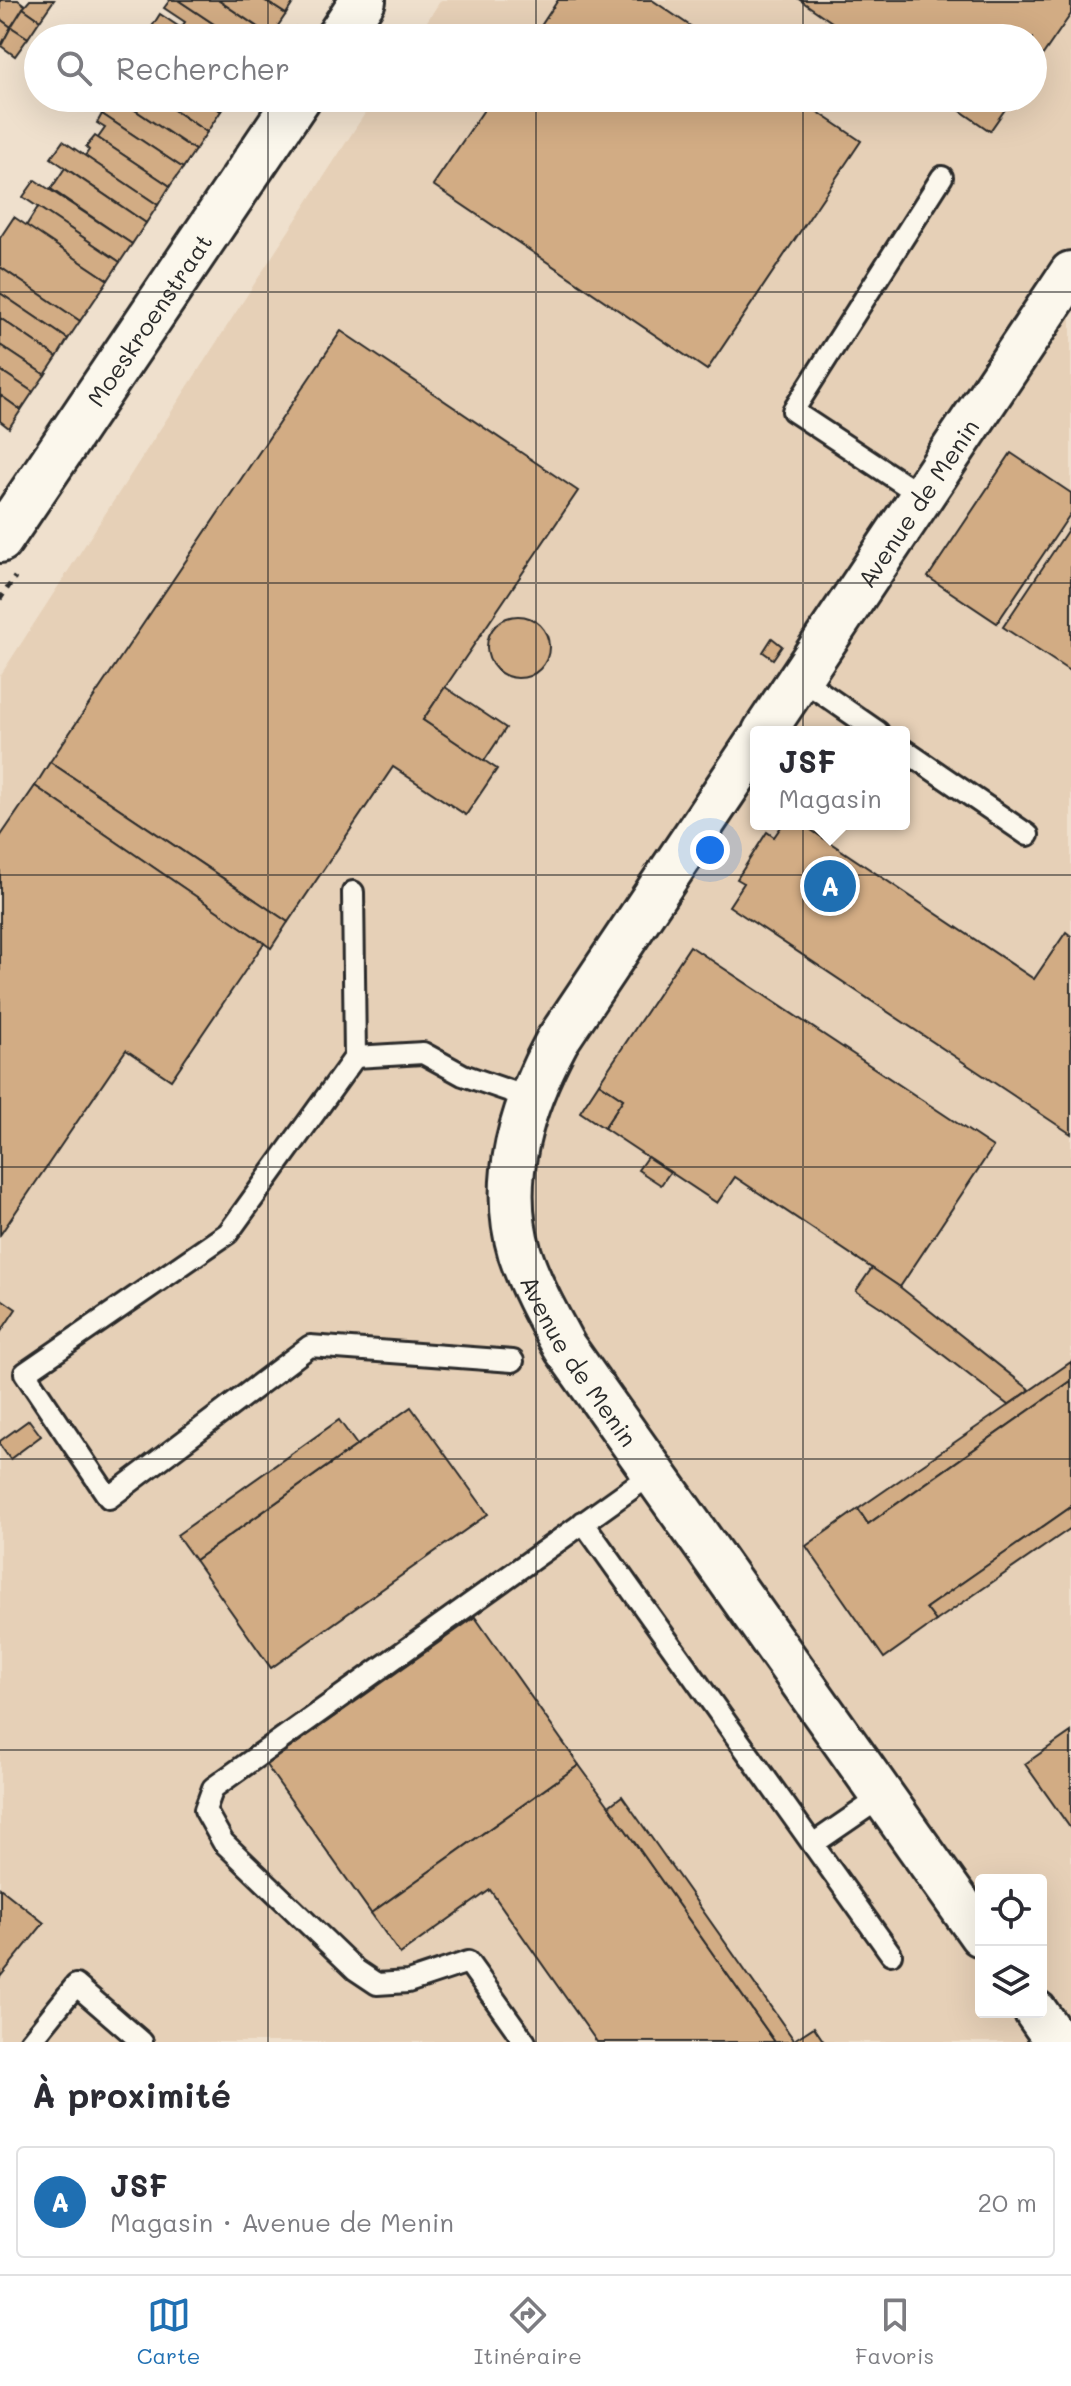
<!DOCTYPE html>
<html lang="fr">
<head>
<meta charset="utf-8">
<style>
  :root { --surface:#fff; --page:#f2f2f3; --text:#2b2b33; --muted:#7c7c81; --line:#e1e1e2; --accent:#1f6fb2 }
  body { margin:0; font-family:Mali,sans-serif; background:var(--page); color:var(--text) }
  .controls { position:absolute; right:24px; bottom:24px; display:grid; overflow:hidden; border-radius:8px; box-shadow:0 8px 32px #0002 }
  .controls button { width:72px; height:72px; display:grid; place-items:center; padding:0; border:0; border-bottom:2px solid var(--line); background:var(--surface); color:var(--text); font:40px sans-serif }
  .you { position:absolute; left:710px; top:850px; width:28px; height:28px; margin:-20px; border:6px solid #fff; border-radius:50%; background:#1a73e8; box-shadow:0 0 0 12px #1a73e833 }
  .badge { display:grid; place-items:center; width:52px; height:52px; border-radius:50%; background:var(--accent); color:#fff; font-size:26px; font-weight:700 }
  .pin { position:absolute; translate:-50% -50%; border:4px solid #fff; box-shadow:0 2px 8px #0006 }
  .popup { position:absolute; left:750px; top:726px; width:160px; height:104px; box-sizing:border-box; display:grid; place-content:center; border-radius:8px; background:var(--surface); filter:drop-shadow(0 2px 6px #0005); font-size:26px; white-space:nowrap; color:var(--muted) }
  .popup b { font-size:30px; color:var(--text) }
  .popup::after { content:''; position:absolute; left:50%; top:100%; margin-left:-16px; border:16px solid transparent; border-top-color:var(--surface) }
  .list { margin:0; padding:0; list-style:none }
  h2 { display:flex; justify-content:space-between; align-items:center; height:104px; margin:0; padding:0 32px; font-size:34px }
  h2 small { font-size:26px; font-weight:400; color:var(--muted) }
  .list li { display:grid; grid-template-columns:52px 1fr auto; gap:24px; align-items:center; box-sizing:border-box; height:112px; margin:0 16px 16px; padding:0 16px; border:2px solid var(--line); border-radius:8px }
  .list b { display:block; font-size:30px; white-space:nowrap }
  .list p { margin:0; font-size:26px; white-space:nowrap; color:var(--muted) }
  .list em { font-size:26px; font-style:normal; color:var(--muted) }
  .icon { flex:none; width:44px; height:44px; fill:none; stroke:currentColor; stroke-width:2; stroke-linecap:round; stroke-linejoin:round }
  .map { position:relative; flex:none; width:1071px; height:2042px; overflow:hidden }
  .search { position:absolute; background:var(--surface); box-shadow:0 8px 32px #0002; left:24px; right:24px; top:24px; height:88px; display:flex; align-items:center; gap:20px; box-sizing:border-box; padding:0 28px; border-radius:44px; color:var(--muted); font-size:30px }
  .sheet { height:232px; background:var(--surface) }
  nav { display:flex; justify-content:space-around; align-items:center; box-sizing:border-box; height:112px; border-top:2px solid var(--line); background:var(--surface); font-size:22px; color:var(--muted) }
  nav a { display:grid; justify-items:center; gap:4px }
  nav .on { color:var(--accent) }
  .map>svg:first-child { display:block }
  .built { fill:#e6d0b7; fill-rule:evenodd }
  .building { fill:#d2ac84; stroke:#2b2b2b; stroke-width:2 }
  .lines { fill:none; stroke-linecap:round; stroke-linejoin:round }
  .lane-casing { stroke:#2b2b2b; stroke-width:26 }
  .street-casing { stroke:#2b2b2b; stroke-width:48 }
  .secondary-casing { stroke:#2b2b2b; stroke-width:50 }
  .path { stroke:#2b2b2b; stroke-width:5; stroke-dasharray:6 6; stroke-linecap:butt }
  .lane { stroke:#fbf7ec; stroke-width:20 }
  .street { stroke:#fbf7ec; stroke-width:42 }
  .secondary { stroke:#fbf7ec; stroke-width:44 }
  .grid { fill:none; stroke:#2b2b2b; stroke-width:2; stroke-opacity:0.55 }
  .labels { text-anchor:middle; dominant-baseline:central; stroke-width:7; stroke-linejoin:round; paint-order:stroke }
  .street-label { font-size:24px; fill:#2b2b2b; stroke:#fbf7ec }
</style>
</head>
<body>
<div class="map">
<svg width="1071" height="2042" viewBox="0 0 1071 2042">
  <rect width="100%" height="100%" fill="#efe0cd"/>
  <filter id="ink" filterUnits="userSpaceOnUse"><feTurbulence type="fractalNoise" baseFrequency=".0125" numOctaves="2"/><feDisplacementMap in="SourceGraphic" scale="16" xChannelSelector="R" yChannelSelector="G"/><feConvolveMatrix kernelMatrix="1 2 1 2 8 2 1 2 1" color-interpolation-filters="sRGB"/></filter>
  <g filter="url(#ink)">
    <path class="built" d="M441,0H1071V2042H0V676L375,98H1033V38H416ZM756,732H904V824H756ZM981,1880H1041V2012H981Z"/>
    <g class="building">
      <path d="M0,0H18L26,6L11,27L0,19Z"/>
      <path d="M30,0H54L40,20L23,8Z"/>
      <path d="M170,0H178L235,38H196L181,28L185,22L164,8Z"/>
      <path d="M178,0H218L271,36L269,38H235Z"/>
      <path d="M218,0H264L286,14L271,36Z"/>
      <path d="M264,0H295L286,14Z"/>
      <path d="M558,0H652L708,38H533Z"/>
      <path d="M800,0H1071V14L1033,69V38H855Z"/>
      <path d="M23,8L40,20L28,38L11,27Z"/>
      <path d="M160,14L196,38H156L148,33Z"/>
      <path d="M0,19L11,27L1,46H0Z"/>
      <path d="M11,27L28,38L15,56L1,46Z"/>
      <path d="M97,98H117L195,150L183,168L102,114L107,107Z"/>
      <path d="M117,98H156L207,132L195,150Z"/>
      <path d="M156,98H201L221,111L207,132Z"/>
      <path d="M201,98H230L221,111Z"/>
      <path d="M492,98H797L861,141L707,370L433,185Z"/>
      <path d="M942,98H1013L990,131Z"/>
      <path d="M102,114L183,168L170,186L98,138L105,128L97,123Z"/>
      <path d="M95,136L170,186L158,205L85,156L89,150L86,147Z"/>
      <path d="M63,141L158,205L146,223L51,158Z"/>
      <path d="M65,168L146,223L132,244L51,189Z"/>
      <path d="M35,180L132,244L120,262L23,197Z"/>
      <path d="M38,207L120,262L108,280L26,226Z"/>
      <path d="M14,217L108,280L80,321L0,267V238Z"/>
      <path d="M0,267L80,321L68,339L0,293Z"/>
      <path d="M0,293L68,339L57,357L0,318Z"/>
      <path d="M0,318L57,357L45,375L0,345Z"/>
      <path d="M341,331L578,491L423,720L497,769L466,815L393,767L288,922L50,762Z"/>
      <path d="M0,345L45,375L33,392L0,370Z"/>
      <path d="M0,370L33,392L21,410L0,395Z"/>
      <path d="M0,395L21,410L9,428L0,421Z"/>
      <path d="M1011,453L1071,493V513L997,623L928,577Z"/>
      <path d="M1071,525V672L1003,627Z"/>
      <circle cx="518" cy="647" r="31"/>
      <path d="M772,638L782,646L773,659L763,652Z"/>
      <path d="M445,687L506,728L484,761L423,720Z"/>
      <path d="M50,762L288,922L271,948L35,786Z"/>
      <path d="M35,786L264,943L171,1080L126,1050L0,1235V837Z"/>
      <path d="M783,824H802L1034,979L1066,932L1071,936V1134L729,906L744,883L737,879L767,832L774,837Z"/>
      <path d="M690,946L993,1147L900,1287L735,1177L717,1203L604,1128L623,1099L599,1083Z"/>
      <path d="M599,1083L623,1099L604,1128L580,1112Z"/>
      <path d="M647,1157L670,1172L661,1185L638,1170Z"/>
      <path d="M872,1268L900,1287L1030,1390L1008,1405L885,1310L856,1291Z"/>
      <path d="M0,1298L16,1309L0,1333Z"/>
      <path d="M1071,1362V1381L868,1524L858,1509Z"/>
      <path d="M1071,1381V1507L926,1608L936,1621L884,1658L806,1546L858,1509L868,1524Z"/>
      <path d="M411,1407L488,1514L271,1668L195,1560Z"/>
      <path d="M29,1420L41,1436L10,1459L0,1445V1441Z"/>
      <path d="M339,1420L357,1445L195,1560L177,1535Z"/>
      <path d="M1071,1507V1528L936,1621L926,1608Z"/>
      <path d="M475,1617L579,1765L371,1913L266,1765Z"/>
      <path d="M1071,1732V1829L1025,1764Z"/>
      <path d="M579,1765L609,1806L775,2042H597L490,1890L400,1954L371,1913Z"/>
      <path d="M622,1796L794,2040L791,2042H775L609,1806Z"/>
      <path d="M0,1888L44,1923L0,1977Z"/>
      <path d="M814,2027L824,2042H791L794,2040Z"/>
    </g>
    <g class="lines">
      <defs>
        <g id="lane">
          <path d="M922,496L793,411L942,177"/>
          <path d="M800,678L878,732"/>
          <path d="M904,750L1028,835"/>
          <path d="M353,892L355,1057L228,1233L25,1373L109,1498L310,1346L513,1361"/>
          <path d="M355,1057L423,1053L463,1075L530,1098"/>
          <path d="M583,1522L891,1954"/>
          <path d="M813,1844L883,1796"/>
          <path d="M30,2042L76,1985L142,2042"/>
          <path d="M525,2042L468,1962L408,1982L377,1984L356,1970L223,1842L205,1810L213,1788L653,1473"/>
        </g>
        <g id="street">
          <path id="s1" d="M764,732L1071,273"/>
          <path id="s2" d="M756,744L557,1041C522,1106 498,1180 520,1254C531,1287 548,1317 565,1348L981,1935"/>
          <path d="M1036,2012L1057,2042"/>
        </g>
        <g id="secondary">
          <path d="M338,38L363,0"/>
          <path id="s3" d="M0,540L298,98"/>
        </g>
      </defs>
      <use href="#lane" class="lane-casing"/>
      <use href="#street" class="street-casing"/>
      <use href="#secondary" class="secondary-casing"/>
      <g class="path">
        <path d="M291,38L298,27"/>
        <path d="M0,599L15,577"/>
      </g>
      <use href="#lane" class="lane"/>
      <use href="#street" class="street"/>
      <use href="#secondary" class="secondary"/>
    </g>
  </g>
  <path class="grid" d="M268,0V38M536,0V38M803,0V38M268,98V2042M536,98V2042M803,98V2042M0,292H1071M0,583H1071M0,875H1071M0,1167H1071M0,1459H1071M0,1750H1071"/>
  <g class="labels">
    <g class="street-label">
      <text stroke="none"><textPath href="#s3" startOffset="266">Moeskroenstraat</textPath></text>
      <text stroke="none"><textPath href="#s1" startOffset="276">Avenue de Menin</textPath></text>
      <text stroke="none"><textPath href="#s2" startOffset="702">Avenue de Menin</textPath></text>
    </g>
  </g>
</svg>
<div class="controls">
<button><svg class="icon" aria-label="locate" viewBox="0 0 24 24"><circle cx="12" cy="12" r="6"/><path d="M12 2v4M12 18v4M2 12h4M18 12h4"/></svg></button>
<button><svg class="icon" aria-label="layers" viewBox="0 0 24 24"><path d="M12 4l9 5-9 5-9-5zM3 14l9 5 9-5"/></svg></button>
</div>
<div class="you"></div>
<div class="pin badge" style="left:830px;top:886px">A</div>
<div class="popup"><b>JSF</b>Magasin</div>
<div class="search"><svg class="icon" aria-label="search" viewBox="0 0 24 24"><circle cx="10" cy="10" r="6"/><path d="M15 15l6 6"/></svg>Rechercher</div>
</div>
<section class="sheet">
<h2>À proximité<small></small></h2>
<ul class="list">
<li><span class="badge">A</span><div><b>JSF</b><p>Magasin · Avenue de Menin</p></div><em>20 m</em></li>
</ul>
</section>
<nav>
<a class="on"><svg class="icon" aria-label="map" viewBox="0 0 24 24"><path d="M3 6l6-2 6 2 6-2v14l-6 2-6-2-6 2zM9 4v14M15 6v14"/></svg>Carte</a>
<a><svg class="icon" aria-label="directions" viewBox="0 0 24 24"><path d="M12 3l9 9-9 9-9-9zM9 14v-3h6M13 9l2 2-2 2"/></svg>Itinéraire</a>
<a><svg class="icon" aria-label="saved" viewBox="0 0 24 24"><path d="M7 4h10v16l-5-4-5 4z"/></svg>Favoris</a>
</nav>
</body>
</html>
